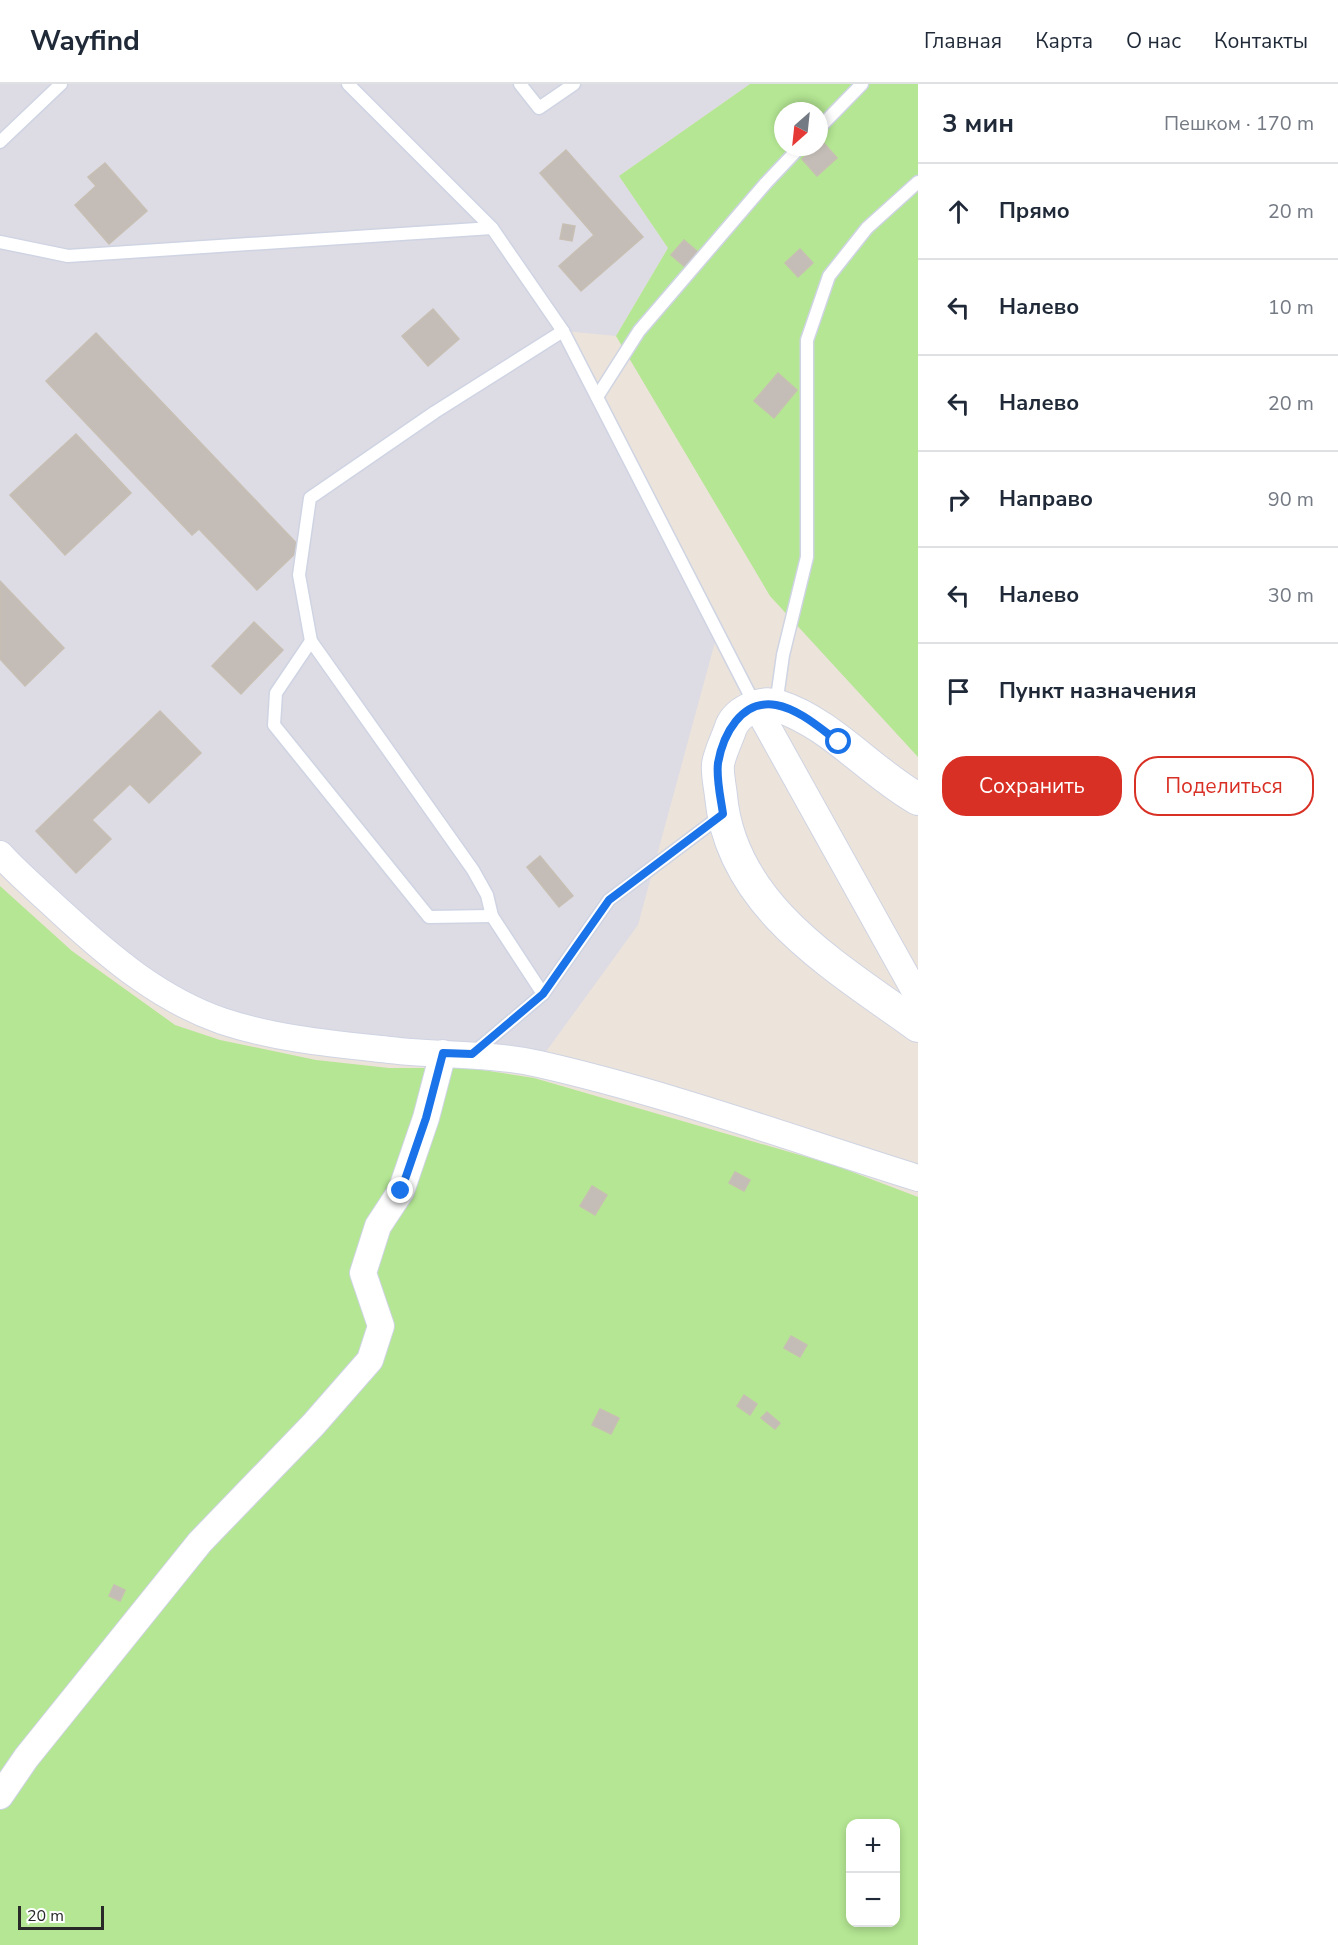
<!DOCTYPE html>
<html lang="ru">
<head>
<meta charset="utf-8">
<style>
  :root { --surface:#fff; --page:#f6f6f7; --text:#1f2937; --muted:#747a83; --line:#e0e1e3; --accent:#d93025 }
  body { margin:0; font-family:"Nunito Sans",sans-serif; background:var(--page); color:var(--text) }
  .controls { position:absolute; right:18px; bottom:18px; display:grid; overflow:hidden; border-radius:12px; box-shadow:0 3px 9px #0003 }
  .controls button { width:54px; height:54px; display:grid; place-items:center; padding:0; border:0; border-bottom:2px solid var(--line); background:var(--surface); color:var(--text); font:30px sans-serif }
  .compass { position:absolute; left:774px; top:18px; width:54px; height:54px; border-radius:50%; background:var(--surface); box-shadow:0 3px 9px #0003; rotate:207deg }
  .scale { position:absolute; left:18px; bottom:15px; width:86px; box-sizing:border-box; padding-left:6px; border:3px solid #292929; border-top:0; font-size:16px; line-height:21px; white-space:nowrap; color:#292929; -webkit-text-stroke:4px #fff; paint-order:stroke }
  .stop { position:absolute; width:18px; height:18px; margin:-14px; border:4px solid #1a73e8; border-radius:50%; background:#fff }
  .stop.end { background:#1a73e8; border-color:#fff; box-shadow:0 2px 6px #0008 }
  .list { margin:0; padding:0; list-style:none }
  h2 { display:flex; justify-content:space-between; align-items:center; height:78px; margin:0; padding:0 24px; font-size:26px }
  h2 small { font-size:20px; font-weight:400; color:var(--muted) }
  .list li { display:grid; grid-template-columns:39px 1fr auto; gap:18px; align-items:center; box-sizing:border-box; height:96px; padding:0 24px; border-top:2px solid var(--line) }
  .list b { display:block; font-size:22px; white-space:nowrap }
  .list em { font-size:20px; font-style:normal; color:var(--muted) }
  .actions { display:flex; gap:12px; padding:18px 24px }
  .actions a { flex:1; padding:14px 0; border:2px solid var(--accent); border-radius:24px; text-align:center; font-size:21px; color:var(--accent) }
  .actions .main { background:var(--accent); color:#fff }
  .icon { flex:none; width:33px; height:33px; fill:none; stroke:currentColor; stroke-width:2; stroke-linecap:round; stroke-linejoin:round }
  .map { position:relative; flex:none; width:918px; height:1861px; overflow:hidden }
  header { display:flex; align-items:center; gap:36px; box-sizing:border-box; height:84px; padding:0 30px; background:var(--surface); border-bottom:2px solid var(--line) }
  header strong { font-size:28px }
  nav { display:flex; gap:33px; margin-inline-start:auto; font-size:21px }
  main { display:flex }
  aside { flex:1; background:var(--surface) }
  .map>svg:first-child { display:block }
  .industrial { fill:#dddbe4 }
  .green { fill:#b4e693; fill-rule:evenodd }
  .building { fill:#c4bdb7; stroke:#c7bfb3; stroke-width:1.5 }
  .lines { fill:none; stroke-linecap:round; stroke-linejoin:round }
  .service-casing { stroke:#cfd4e3; stroke-width:15 }
  .minor-casing { stroke:#cfd4e3; stroke-width:28 }
  .tertiary-casing { stroke:#cfd4e3; stroke-width:34 }
  .service { stroke:#fff; stroke-width:12 }
  .minor { stroke:#fff; stroke-width:26 }
  .tertiary { stroke:#fff; stroke-width:32 }
  .route { stroke:#1a73e8; stroke-width:8 }
</style>
</head>
<body>
<header>
<strong>Wayfind</strong>
<nav><a>Главная</a><a>Карта</a><a>О нас</a><a>Контакты</a></nav>
</header>
<main>
<div class="map">
<svg width="918" height="1861" viewBox="0 0 918 1861">
  <rect width="100%" height="100%" fill="#ece3da"/>
  <path class="industrial" d="M0,0H750L619,92L668,164L616,252L564,247L718,547L638,841L537,980L393,967L180,919L0,770Z"/>
  <g class="green">
    <path d="M750,0H918V673L770,512L616,252L668,164L619,92ZM783,27H819V63H783Z"/>
    <path d="M0,802L72,867L175,941L220,956L316,976L389,984H470L534,994L834,1081L918,1113V1861H0ZM850,1740H896V1838H850Z"/>
  </g>
  <g class="building">
    <path d="M822,57L837,74L817,92L802,75Z"/>
    <path d="M566,66L643,153L581,207L559,182L594,151L540,89Z"/>
    <path d="M105,79L147,127L109,160L75,121L96,102L88,93Z"/>
    <path d="M563,140L575,142L572,157L560,155Z"/>
    <path d="M684,156L698,168L685,183L671,171Z"/>
    <path d="M800,165L813,179L798,193L785,179Z"/>
    <path d="M433,225L459,255L428,282L402,252Z"/>
    <path d="M96,249L301,464L257,506L199,445L192,451L46,297Z"/>
    <path d="M778,289L797,306L774,334L754,317Z"/>
    <path d="M76,350L131,409L65,471L10,411Z"/>
    <path d="M0,497L64,564L25,602L0,575Z"/>
    <path d="M254,538L283,566L241,610L212,582Z"/>
    <path d="M160,627L201,669L149,719L130,700L92,736L111,755L76,789L36,747Z"/>
    <path d="M540,772L573,812L559,823L527,783Z"/>
    <path d="M735,1088L750,1096L744,1107L729,1099Z"/>
    <path d="M592,1102L607,1111L595,1131L580,1122Z"/>
    <path d="M791,1252L807,1261L800,1273L784,1264Z"/>
    <path d="M744,1311L757,1320L750,1331L737,1322Z"/>
    <path d="M600,1325L619,1334L611,1350L592,1341Z"/>
    <path d="M767,1328L780,1339L775,1345L761,1334Z"/>
    <path d="M114,1501L125,1506L120,1517L109,1512Z"/>
  </g>
  <g class="lines">
    <defs>
      <g id="service">
        <path d="M348,0L492,144L563,247L755,621"/>
        <path d="M520,0L539,24L574,0"/>
        <path d="M819,44L862,0"/>
        <path d="M0,58L61,0"/>
        <path d="M0,158L68,172L492,144"/>
        <path d="M597,313L639,247L766,99L800,63"/>
        <path d="M311,557L276,609L274,641L429,833L492,832"/>
        <path d="M776,621L783,571L807,473V256L829,192L867,144L918,98"/>
        <path d="M543,910L492,832L487,811L473,786L311,557L299,491L310,414L435,328L563,247"/>
        <path d="M472,970L543,910L609,816L722,731"/>
      </g>
      <g id="minor">
        <path d="M756,622L918,913"/>
        <path d="M0,770C19,791 41,809 62,829C110,873 159,915 222,937C276,955 334,960 390,966C440,972 490,969 539,980C667,1009 793,1055 918,1094"/>
        <path d="M0,1712L26,1674L200,1458L313,1341L370,1276L381,1242L363,1189L378,1142L401,1107L426,1034L443,969"/>
      </g>
      <path id="tertiary" d="M918,715C870,688 831,639 778,622C761,616 735,628 730,646C726,657 720,669 718,680C717,690 720,702 721,712C731,823 837,883 918,942"/>
    </defs>
    <use href="#service" class="service-casing"/>
    <use href="#minor" class="minor-casing"/>
    <use href="#tertiary" class="tertiary-casing"/>
    <use href="#service" class="service"/>
    <use href="#minor" class="minor"/>
    <use href="#tertiary" class="tertiary"/>
  </g>
  <g class="lines">
    <path class="route" d="M401,1107L426,1034L443,969L472,970L543,910L609,816L723,730C721,715 716,695 718,679C723,651 741,615 776,621C799,625 821,645 839,658"/>
  </g>
</svg>
<div class="controls">
<button>+</button>
<button>−</button>
</div>
<svg class="compass" viewBox="-18 -18 36 36"><path d="M0-13l5 13h-10z" fill="#e53935"/><path d="M0 13l5-13h-10z" fill="#747a83"/></svg>
<div class="scale">20 m</div>
<div class="stop" style="left:839px;top:658px"></div>
<div class="stop end" style="left:401px;top:1107px"></div>
</div>
<aside>
<h2>3 мин<small>Пешком · 170 m</small></h2>
<ul class="list">
<li><svg class="icon" aria-label="ahead" viewBox="0 0 24 24"><path d="M12 20V5M6 11l6-6 6 6"/></svg><div><b>Прямо</b></div><em>20 m</em></li>
<li><svg class="icon" aria-label="left" viewBox="0 0 24 24"><path d="M17 20v-9H6M10 6l-5 5 5 5"/></svg><div><b>Налево</b></div><em>10 m</em></li>
<li><svg class="icon" aria-label="left" viewBox="0 0 24 24"><path d="M17 20v-9H6M10 6l-5 5 5 5"/></svg><div><b>Налево</b></div><em>20 m</em></li>
<li><svg class="icon" aria-label="right" viewBox="0 0 24 24"><path d="M7 20v-9h11M14 6l5 5-5 5"/></svg><div><b>Направо</b></div><em>90 m</em></li>
<li><svg class="icon" aria-label="left" viewBox="0 0 24 24"><path d="M17 20v-9H6M10 6l-5 5 5 5"/></svg><div><b>Налево</b></div><em>30 m</em></li>
<li><svg class="icon" aria-label="arrive" viewBox="0 0 24 24"><path d="M6 21V4h12l-3 4 3 4H6"/></svg><div><b>Пункт назначения</b></div></li>
</ul>
<div class="actions"><a class="main">Сохранить</a><a>Поделиться</a></div>
</aside>
</main>
</body>
</html>
